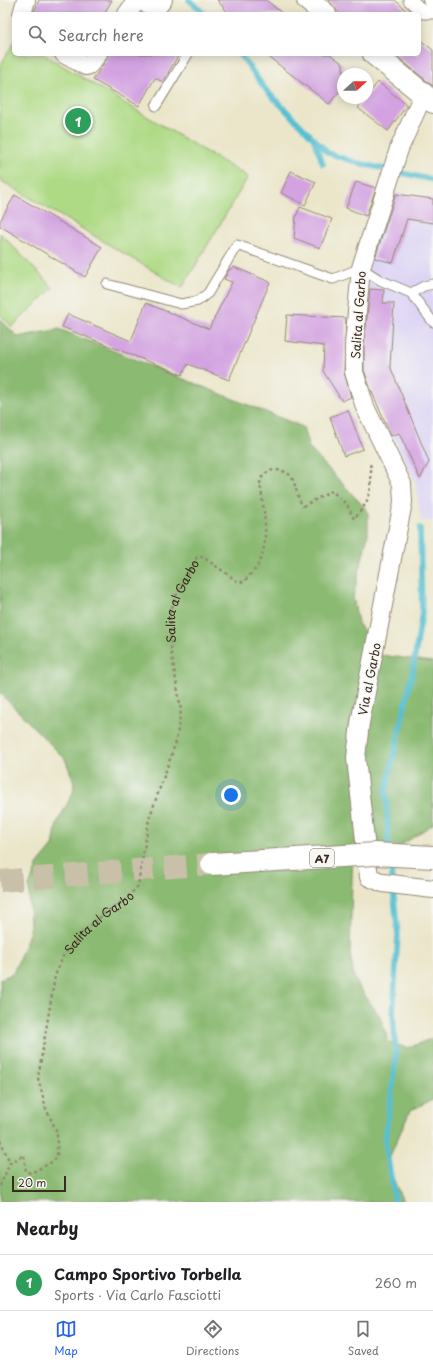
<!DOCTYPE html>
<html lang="en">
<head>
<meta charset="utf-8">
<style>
  :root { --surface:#fff; --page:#f6f6f6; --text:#202124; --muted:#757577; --line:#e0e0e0; --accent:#2563eb }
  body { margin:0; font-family:"Playpen Sans",sans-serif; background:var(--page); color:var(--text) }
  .compass { position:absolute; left:337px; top:68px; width:36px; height:36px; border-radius:50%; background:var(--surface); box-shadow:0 2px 10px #0003; rotate:69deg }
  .scale { position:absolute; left:12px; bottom:10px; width:54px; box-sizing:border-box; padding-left:4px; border:2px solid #3b2a1e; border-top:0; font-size:11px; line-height:14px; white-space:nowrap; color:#3b2a1e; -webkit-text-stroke:3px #f6f6f2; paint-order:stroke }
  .you { position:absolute; left:231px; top:795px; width:14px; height:14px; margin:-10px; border:3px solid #fff; border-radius:50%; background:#1a73e8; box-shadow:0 0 0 6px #1a73e833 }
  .badge { display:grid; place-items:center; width:26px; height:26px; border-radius:50%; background:var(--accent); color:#fff; font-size:13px; font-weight:700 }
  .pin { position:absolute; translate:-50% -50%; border:2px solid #fff; box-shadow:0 1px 4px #0006 }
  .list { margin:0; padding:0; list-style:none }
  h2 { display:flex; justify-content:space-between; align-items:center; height:52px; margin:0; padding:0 16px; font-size:17px }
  h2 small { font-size:13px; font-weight:400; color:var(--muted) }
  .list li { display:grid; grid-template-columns:26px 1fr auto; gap:12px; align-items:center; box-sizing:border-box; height:56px; padding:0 16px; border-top:1px solid var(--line) }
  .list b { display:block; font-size:15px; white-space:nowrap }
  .list p { margin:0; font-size:13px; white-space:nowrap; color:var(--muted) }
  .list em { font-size:13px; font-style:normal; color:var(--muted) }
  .icon { flex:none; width:22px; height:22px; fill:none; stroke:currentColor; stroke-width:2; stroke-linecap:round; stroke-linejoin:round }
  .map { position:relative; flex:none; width:433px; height:1202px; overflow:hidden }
  .search { position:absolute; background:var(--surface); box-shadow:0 2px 10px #0003; left:12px; right:12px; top:12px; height:44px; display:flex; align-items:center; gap:10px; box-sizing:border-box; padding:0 14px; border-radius:6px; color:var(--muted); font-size:15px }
  .sheet { height:108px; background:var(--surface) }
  nav { display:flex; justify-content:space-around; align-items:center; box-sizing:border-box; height:56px; border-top:1px solid var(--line); background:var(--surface); font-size:11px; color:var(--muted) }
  nav a { display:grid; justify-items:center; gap:2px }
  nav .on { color:var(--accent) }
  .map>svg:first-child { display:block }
  .built { fill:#ded5f5 }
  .green { fill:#afda85; stroke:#758252 }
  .forest { fill:#8bba72; stroke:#637248 }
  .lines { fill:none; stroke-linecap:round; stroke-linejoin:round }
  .stream { stroke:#56c0d2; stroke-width:5.5 }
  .building { fill:#d3a3e1 }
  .motorway-tunnel { stroke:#c8c0a8; stroke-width:22; stroke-dasharray:22 11; stroke-linecap:butt }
  .service-casing { stroke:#938874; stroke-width:11 }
  .pedestrian-casing { stroke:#938874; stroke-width:15 }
  .minor-casing { stroke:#938874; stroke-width:20 }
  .tertiary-casing { stroke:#938874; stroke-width:24 }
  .path { stroke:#938874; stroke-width:2.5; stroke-dasharray:3 3; stroke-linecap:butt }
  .service { stroke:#fff; stroke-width:9 }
  .pedestrian { stroke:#fff; stroke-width:13 }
  .minor { stroke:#fff; stroke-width:18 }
  .tertiary { stroke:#fff; stroke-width:22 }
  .motorway-bridge-casing { stroke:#938874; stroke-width:24; stroke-linecap:butt }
  .motorway-bridge { stroke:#fff; stroke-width:22 }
  .labels { text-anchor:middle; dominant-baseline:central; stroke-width:3; stroke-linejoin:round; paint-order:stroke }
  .shield { fill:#f6f6f2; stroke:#73675e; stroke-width:1 }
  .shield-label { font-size:11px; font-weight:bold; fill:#3b2a1e }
  .street-label { font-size:12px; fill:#3b2a1e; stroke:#f6f6f2 }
</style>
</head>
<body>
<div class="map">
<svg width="433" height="1202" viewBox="0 0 433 1202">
  <rect width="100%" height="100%" fill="#f6f6f2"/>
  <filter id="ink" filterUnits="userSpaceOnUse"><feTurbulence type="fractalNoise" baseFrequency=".025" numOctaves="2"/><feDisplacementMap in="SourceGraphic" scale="8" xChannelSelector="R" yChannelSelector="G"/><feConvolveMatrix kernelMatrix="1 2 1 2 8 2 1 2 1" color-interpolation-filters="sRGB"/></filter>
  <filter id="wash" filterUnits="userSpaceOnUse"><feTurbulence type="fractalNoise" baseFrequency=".012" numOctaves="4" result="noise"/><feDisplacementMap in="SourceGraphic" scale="16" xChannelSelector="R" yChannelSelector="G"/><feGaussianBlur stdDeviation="0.9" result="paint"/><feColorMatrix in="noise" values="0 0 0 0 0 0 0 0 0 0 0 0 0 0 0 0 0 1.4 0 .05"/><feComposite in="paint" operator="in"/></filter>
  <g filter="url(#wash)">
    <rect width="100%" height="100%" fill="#ebe6ca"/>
    <path class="built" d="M392,192L433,198V521H421L416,484L395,439L365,362L367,273Z"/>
    <g class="green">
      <path d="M14,42V54H43L248,177L182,288L0,180V66Z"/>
      <path d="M0,233L53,288L12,327L0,314Z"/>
    </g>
    <path class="forest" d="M0,319L18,337L59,329L303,427L309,448L368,511V534L353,597L358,623L380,655L433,662V824L400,846L353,844L350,954L354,977L359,987L379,1015L389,1042L407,1048L433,1038V1099L410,1111L390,1156L389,1168L403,1202H0V979L12,974L17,965L30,931L29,886L38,864L53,846L57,823L73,793L74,782L65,759L0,693Z"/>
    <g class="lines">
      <g class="stream">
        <path d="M189,0L205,14"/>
        <path d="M240,54L266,90L328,153L358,163L433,180"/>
        <path d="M314,140L323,164"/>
        <path d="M389,850L386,791L412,674L422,613L420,528"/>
        <path d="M390,859L398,935L393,1013L396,1056L385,1141L395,1202"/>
      </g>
    </g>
    <g id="blocks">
      <g class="building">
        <path d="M39,0H112L104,14H33Z"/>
        <path d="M217,0H266L283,14H229Z"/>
        <path d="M328,0H395L410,14H340Z"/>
        <path d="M419,39L433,50V86L394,54H419Z"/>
        <path d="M108,54H179L163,82L155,78L139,106L93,80L106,60Z"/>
        <path d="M265,54H330L343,64V87L329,104Z"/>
        <path d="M378,82L407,105L388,131L358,108Z"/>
        <path d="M291,171L316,182L305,205L281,193Z"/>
        <path d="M356,182L376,188L366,216L346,208Z"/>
        <path d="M396,194L433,199V223L407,219L393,263L375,258Z"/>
        <path d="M15,195L102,247L85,277L0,226V221Z"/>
        <path d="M300,207L332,219L320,248L294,238L296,216Z"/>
        <path d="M234,267L270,282L229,380L188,364L182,375L62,327L68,314L131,341L146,303L209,329L232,282L224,279L229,270Z"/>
        <path d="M370,289L384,290L383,303H394L390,366L429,462L420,479L399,433L391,436L371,390L364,370V345Z"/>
        <path d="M287,315L346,318L344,372L351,397L342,401L323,371L324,346L285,341Z"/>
        <path d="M348,410L363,449L344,456L330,417Z"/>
      </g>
    </g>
  </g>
  <g filter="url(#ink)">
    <use href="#blocks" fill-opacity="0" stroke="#938874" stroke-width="1"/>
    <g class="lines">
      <path class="motorway-tunnel" d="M0,881L212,864"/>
      <defs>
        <g id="service">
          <path d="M156,106L188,54"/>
          <path d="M107,284L181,304L198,301L208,293L237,245L333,279L361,268L380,280L411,293L433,322"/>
          <path d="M411,293L424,286L433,284"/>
        </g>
        <path id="pedestrian" d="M410,0L423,12H433"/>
        <g id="minor">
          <path d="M141,0L155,10L163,0"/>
          <path d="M432,0L433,1"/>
          <path d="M22,14L26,0"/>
          <path d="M127,14L137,0"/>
          <path d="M64,54L86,66L89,65L98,54"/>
          <path d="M423,95L399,149L361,268L354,345V372L365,407L402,484L403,502L360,723L356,758L369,877L383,883L433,889"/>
        </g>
        <g id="tertiary">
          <path d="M308,0L325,14"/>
          <path d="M374,54L433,102"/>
        </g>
      </defs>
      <use href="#service" class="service-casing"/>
      <use href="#pedestrian" class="pedestrian-casing"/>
      <use href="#minor" class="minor-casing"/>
      <use href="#tertiary" class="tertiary-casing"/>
      <g class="path">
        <path d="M0,1140L10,1163"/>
        <path id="s1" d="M0,1186L10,1163L24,1155L26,1172L31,1173L54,1161L57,1156V1132L46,1109L38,1078L55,976L63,956L83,932L105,913L125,900L138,886L149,819L176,742L181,710L171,650L170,613L176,596L197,557H203L237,581L244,582C248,576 255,571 258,565C271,539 263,509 260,481C263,475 267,471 274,470C300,470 292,492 303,506L332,491L347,505L354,519C372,499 373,487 370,462"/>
      </g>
      <use href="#service" class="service"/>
      <use href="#pedestrian" class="pedestrian"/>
      <use href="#minor" class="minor"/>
      <use href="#tertiary" class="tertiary"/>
      <defs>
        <path id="motorway-bridge" d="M212,864L375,854L433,857"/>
      </defs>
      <use href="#motorway-bridge" class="motorway-bridge-casing"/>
      <use href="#motorway-bridge" class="motorway-bridge"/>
    </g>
  </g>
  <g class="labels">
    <rect class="shield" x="310" y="849" width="24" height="18" rx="3"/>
    <g class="shield-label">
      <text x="322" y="858">A7</text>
    </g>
    <g class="street-label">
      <text transform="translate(358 315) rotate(-86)">Salita al Garbo</text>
      <text stroke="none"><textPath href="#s1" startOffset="699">Salita al Garbo</textPath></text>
      <text transform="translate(369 679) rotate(-79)">Via al Garbo</text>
      <text stroke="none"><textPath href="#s1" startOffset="351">Salita al Garbo</textPath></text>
    </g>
  </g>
</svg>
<svg class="compass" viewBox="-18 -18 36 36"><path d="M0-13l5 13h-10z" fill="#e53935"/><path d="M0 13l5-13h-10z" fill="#757577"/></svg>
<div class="scale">20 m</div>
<div class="you"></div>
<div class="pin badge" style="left:78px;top:121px;background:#2e9e5b">1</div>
<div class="search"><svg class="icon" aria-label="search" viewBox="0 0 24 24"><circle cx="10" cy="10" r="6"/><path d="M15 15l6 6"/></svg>Search here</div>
</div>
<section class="sheet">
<h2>Nearby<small></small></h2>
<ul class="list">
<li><span class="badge" style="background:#2e9e5b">1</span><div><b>Campo Sportivo Torbella</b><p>Sports · Via Carlo Fasciotti</p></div><em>260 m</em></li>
</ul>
</section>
<nav>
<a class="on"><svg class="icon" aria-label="map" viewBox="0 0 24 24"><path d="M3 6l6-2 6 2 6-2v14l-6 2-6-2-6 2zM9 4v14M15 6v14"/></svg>Map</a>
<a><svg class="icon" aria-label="directions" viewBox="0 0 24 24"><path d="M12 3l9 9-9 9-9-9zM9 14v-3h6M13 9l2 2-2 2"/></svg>Directions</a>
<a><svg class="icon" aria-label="saved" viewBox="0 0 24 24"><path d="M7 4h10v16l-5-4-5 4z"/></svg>Saved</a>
</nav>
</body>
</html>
